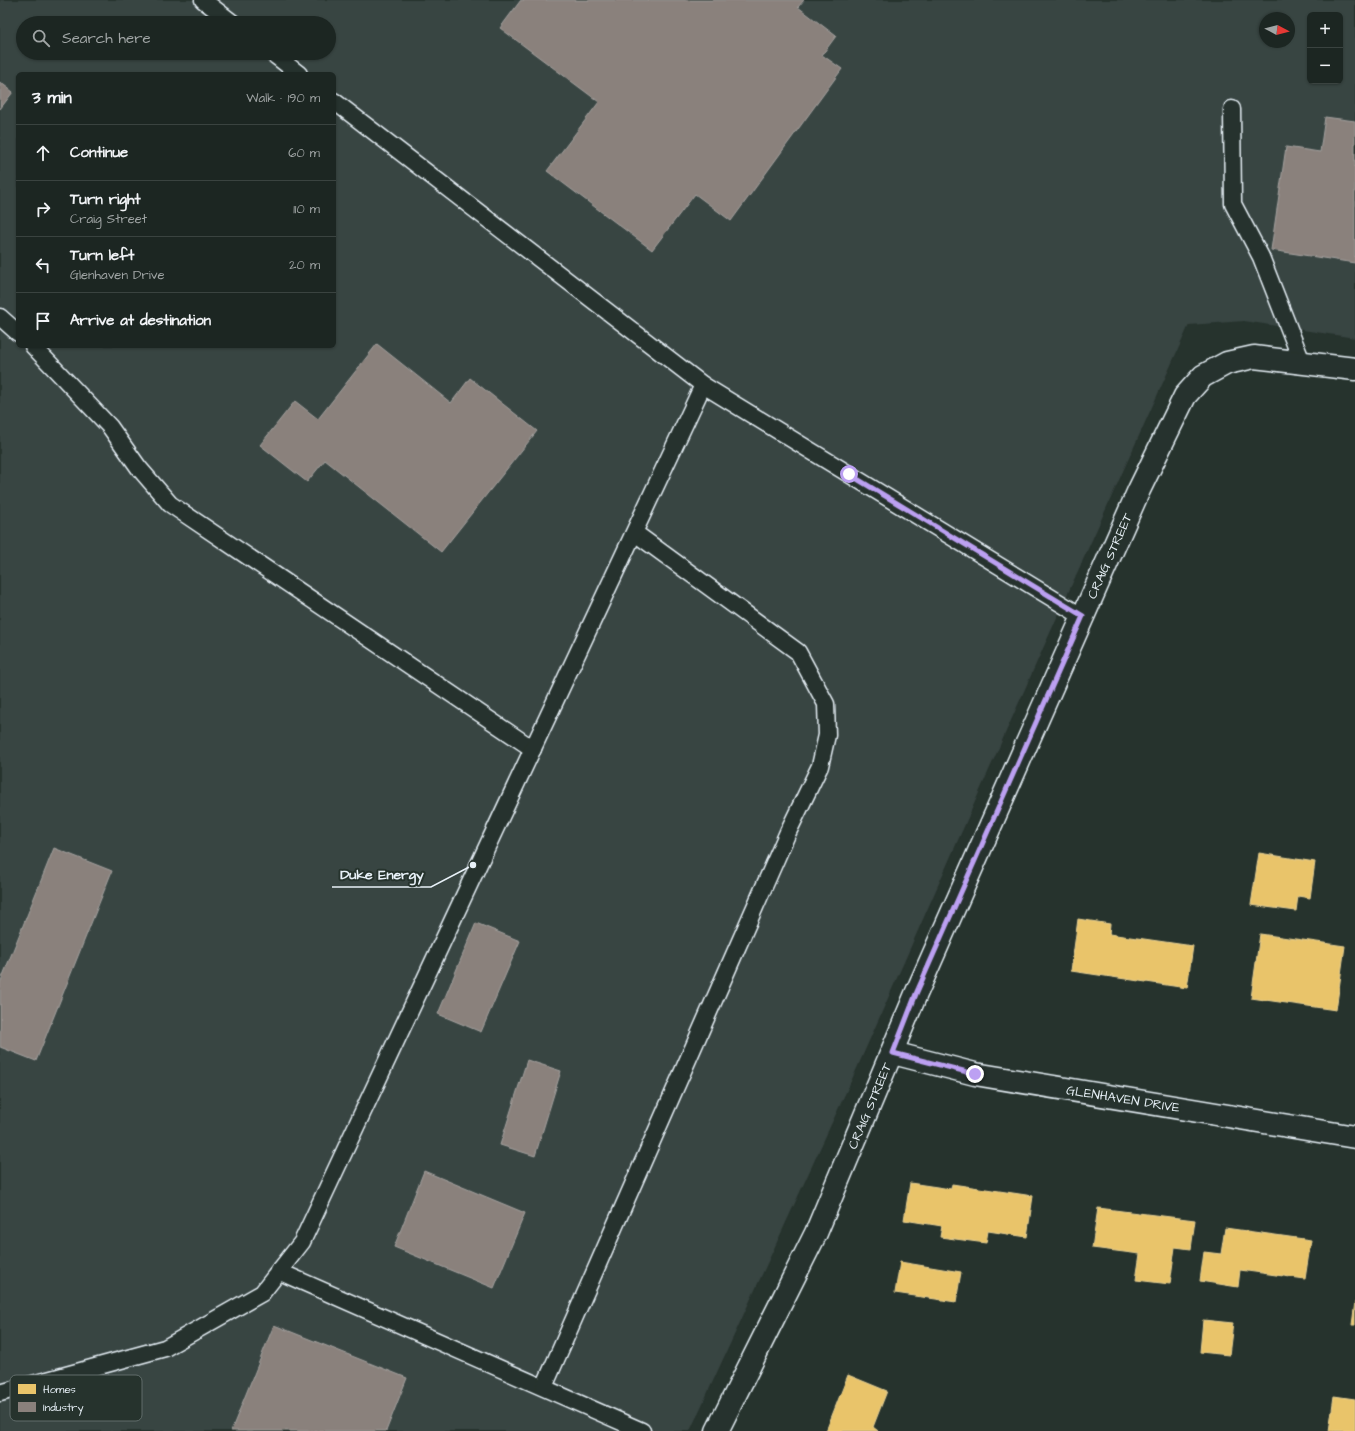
<!DOCTYPE html>
<html lang="en">
<head>
<meta charset="utf-8">
<style>
  :root { --surface:#1c2622; --page:#252e2a; --text:#f1f3f6; --muted:#a0a5a5; --line:#3a4340 }
  body { margin:0; font-family:"Architects Daughter",sans-serif; background:var(--page); color:var(--text) }
  .controls { position:absolute; right:12px; top:12px; display:grid; overflow:hidden; border-radius:6px; box-shadow:0 1px 3px #0004 }
  .controls button { width:36px; height:36px; display:grid; place-items:center; padding:0; border:0; border-bottom:1px solid var(--line); background:var(--surface); color:var(--text); font:20px sans-serif }
  .compass { position:absolute; left:1259px; top:12px; width:36px; height:36px; border-radius:50%; background:var(--surface); box-shadow:0 1px 3px #0004; rotate:97deg }
  .stop { position:absolute; width:12px; height:12px; margin:-9px; border:3px solid #bca0f2; border-radius:50%; background:#fff }
  .stop.end { background:#bca0f2; border-color:#fff; box-shadow:0 1px 4px #0008 }
  .list { margin:0; padding:0; list-style:none }
  h2 { display:flex; justify-content:space-between; align-items:center; height:52px; margin:0; padding:0 16px; font-size:17px }
  h2 small { font-size:13px; font-weight:400; color:var(--muted) }
  .list li { display:grid; grid-template-columns:26px 1fr auto; gap:12px; align-items:center; box-sizing:border-box; height:56px; padding:0 16px; border-top:1px solid var(--line) }
  .list b { display:block; font-size:15px; white-space:nowrap }
  .list p { margin:0; font-size:13px; white-space:nowrap; color:var(--muted) }
  .list em { font-size:13px; font-style:normal; color:var(--muted) }
  .icon { flex:none; width:22px; height:22px; fill:none; stroke:currentColor; stroke-width:2; stroke-linecap:round; stroke-linejoin:round }
  .map { position:relative; flex:none; width:1355px; height:1431px; overflow:hidden }
  .search { position:absolute; background:var(--surface); box-shadow:0 1px 3px #0004; left:16px; top:16px; width:320px; height:44px; display:flex; align-items:center; gap:10px; box-sizing:border-box; padding:0 14px; border-radius:22px; color:var(--muted); font-size:15px }
  .panel { position:absolute; background:var(--surface); box-shadow:0 1px 3px #0004; left:16px; top:72px; width:320px; height:276px; border-radius:6px }
  .map>svg:first-child { display:block }
  .built { fill:#384442; fill-rule:evenodd }
  .homes { fill:#e9c46a; stroke:#e9d295 }
  .industry { fill:#8a817c; stroke:#a6a3a1 }
  .lines { fill:none; stroke-linecap:round; stroke-linejoin:round }
  .lane-casing { stroke:#e8f1f8; stroke-width:19 }
  .street-casing { stroke:#e8f1f8; stroke-width:25 }
  .lane { stroke:#26332d; stroke-width:16 }
  .street { stroke:#26332d; stroke-width:22 }
  .route { stroke:#bca0f2; stroke-width:5 }
  .labels { text-anchor:middle; dominant-baseline:central; stroke-width:4; stroke-linejoin:round; paint-order:stroke }
  .street-label { font-size:13px; fill:#e8f1f8; stroke:#26332d }
  .key { fill:#26332d; stroke:#606c6a; stroke-width:1 }
  .key-label { font-size:11px; fill:#e8f1f8 }
  .leader { fill:none; stroke:#e8f1f8; stroke-width:1.5 }
  .callout-dot { fill:#e8f1f8; stroke:#26332d; stroke-width:1.5 }
  .callout-label { font-size:14px; text-anchor:middle; font-weight:bold; fill:#e8f1f8; stroke:#26332d; stroke-width:4; stroke-linejoin:round; paint-order:stroke }
</style>
</head>
<body>
<div class="map">
<svg width="1355" height="1431" viewBox="0 0 1355 1431">
  <rect width="100%" height="100%" fill="#26332d"/>
  <filter id="ink" filterUnits="userSpaceOnUse"><feTurbulence type="fractalNoise" baseFrequency=".025" numOctaves="2"/><feDisplacementMap in="SourceGraphic" scale="8" xChannelSelector="R" yChannelSelector="G"/><feConvolveMatrix kernelMatrix="1 2 1 2 8 2 1 2 1" color-interpolation-filters="sRGB"/></filter>
  <g filter="url(#ink)">
    <path class="built" d="M0,0H1355V338L1244,321L1189,325L1036,664L858,1066L690,1431H0ZM1310,15H1340V81H1310ZM1265,18H1289V42H1265ZM23,23H329V53H23ZM18,74H334V346H18Z"/>
    <g class="homes">
      <path d="M1259,853L1315,862L1310,898L1298,896L1296,911L1251,905Z"/>
      <path d="M1078,919L1110,924L1109,934L1193,946L1187,988L1071,971Z"/>
      <path d="M1260,934L1345,946L1336,1010L1251,998Z"/>
      <path d="M910,1183L951,1189L952,1184L1033,1196L1027,1237L988,1231L986,1243L940,1237L942,1226L904,1220Z"/>
      <path d="M1098,1208L1195,1220L1191,1249L1175,1247L1170,1284L1136,1280L1140,1254L1092,1248Z"/>
      <path d="M1225,1228L1311,1240L1305,1279L1240,1270L1238,1287L1200,1281L1204,1252L1221,1254Z"/>
      <path d="M900,1262L961,1272L956,1302L895,1293Z"/>
      <path d="M1355,1302V1325H1352Z"/>
      <path d="M1203,1320L1233,1323L1229,1355L1200,1352Z"/>
      <path d="M848,1375L887,1391L873,1427L878,1431H826Z"/>
      <path d="M1334,1396L1355,1399V1431H1329Z"/>
    </g>
    <g class="industry">
      <path d="M521,0H804L798,7L836,36L822,55L842,69L731,221L695,194L652,250L547,171L599,102L500,28Z"/>
      <path d="M0,82L13,92L0,109Z"/>
      <path d="M1325,117L1355,121V263L1271,250L1286,147L1320,152Z"/>
      <path d="M377,344L451,403L470,378L537,431L441,552L325,460L307,482L260,445L295,401L318,419Z"/>
      <path d="M54,848L112,871L36,1061L0,1047V983Z"/>
      <path d="M476,923L520,941L481,1032L438,1014Z"/>
      <path d="M527,1060L561,1071L535,1156L500,1145Z"/>
      <path d="M424,1171L525,1213L494,1288L394,1247Z"/>
      <path d="M274,1325L407,1378L386,1431H231Z"/>
    </g>
    <g class="lines">
      <defs>
        <g id="lane">
          <path d="M203,0L233,23"/>
          <path d="M272,53L299,74"/>
          <path d="M334,101L703,385L1083,617"/>
          <path d="M1232,109L1233,204L1261,257L1302,362"/>
          <path d="M0,317L18,333"/>
          <path d="M33,346L110,427L139,468L170,504L533,749"/>
          <path d="M278,1271L642,1431"/>
          <path d="M544,1387L788,832L820,766L827,735L826,704L798,652L635,533"/>
          <path d="M0,1393L165,1348L262,1293L302,1242L703,385"/>
        </g>
        <g id="street">
          <path d="M893,1053L975,1074L1355,1137"/>
          <path d="M717,1431L816,1233L916,994L1139,490L1185,396L1203,376L1227,363L1254,357L1355,369"/>
        </g>
      </defs>
      <use href="#lane" class="lane-casing"/>
      <use href="#street" class="street-casing"/>
      <use href="#lane" class="lane"/>
      <use href="#street" class="street"/>
    </g>
  </g>
  <g class="lines" filter="url(#ink)">
    <path class="route" d="M849,474L1083,616L916,994L893,1053L975,1074"/>
  </g>
  <g class="labels">
    <g class="street-label">
      <text transform="translate(1110 556) rotate(-66)">CRAIG STREET</text>
      <text transform="translate(1123 1099) rotate(9)">GLENHAVEN DRIVE</text>
      <text transform="translate(870 1106) rotate(-67)">CRAIG STREET</text>
    </g>
  </g>
  <rect x="10" y="1375" width="132" height="46" rx="6" class="key"/>
  <rect x="18" y="1384" width="18" height="10" fill="#e9c46a"/>
  <rect x="18" y="1402" width="18" height="10" fill="#8a817c"/>
  <g class="key-label">
    <text x="43" y="1393">Homes</text>
    <text x="43" y="1411">Industry</text>
  </g>
  <path class="leader" d="M473 865L431 887H332"/>
  <circle class="callout-dot" cx="473" cy="865" r="4"/>
  <g class="callout-label">
    <text x="382" y="879">Duke Energy</text>
  </g>
</svg>
<div class="controls">
<button>+</button>
<button>−</button>
</div>
<svg class="compass" viewBox="-18 -18 36 36"><path d="M0-13l5 13h-10z" fill="#e53935"/><path d="M0 13l5-13h-10z" fill="#a0a5a5"/></svg>
<div class="stop" style="left:849px;top:474px"></div>
<div class="stop end" style="left:975px;top:1074px"></div>
<div class="search"><svg class="icon" aria-label="search" viewBox="0 0 24 24"><circle cx="10" cy="10" r="6"/><path d="M15 15l6 6"/></svg>Search here</div>
<section class="panel">
<h2>3 min<small>Walk · 190 m</small></h2>
<ul class="list">
<li><svg class="icon" aria-label="ahead" viewBox="0 0 24 24"><path d="M12 20V5M6 11l6-6 6 6"/></svg><div><b>Continue</b></div><em>60 m</em></li>
<li><svg class="icon" aria-label="right" viewBox="0 0 24 24"><path d="M7 20v-9h11M14 6l5 5-5 5"/></svg><div><b>Turn right</b><p>Craig Street</p></div><em>110 m</em></li>
<li><svg class="icon" aria-label="left" viewBox="0 0 24 24"><path d="M17 20v-9H6M10 6l-5 5 5 5"/></svg><div><b>Turn left</b><p>Glenhaven Drive</p></div><em>20 m</em></li>
<li><svg class="icon" aria-label="arrive" viewBox="0 0 24 24"><path d="M6 21V4h12l-3 4 3 4H6"/></svg><div><b>Arrive at destination</b></div></li>
</ul>
</section>
</div>
</body>
</html>
